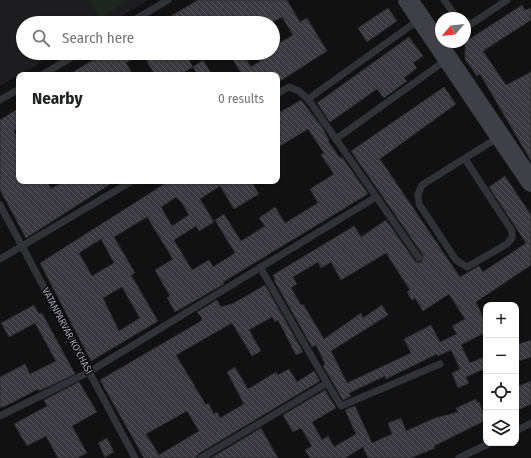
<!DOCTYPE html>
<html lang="en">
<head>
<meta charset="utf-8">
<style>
  :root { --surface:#fff; --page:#f6f6f6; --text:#202124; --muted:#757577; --line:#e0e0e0 }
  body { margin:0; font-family:"Fira Sans Condensed",sans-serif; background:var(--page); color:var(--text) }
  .controls { position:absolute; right:12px; bottom:12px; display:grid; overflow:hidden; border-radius:8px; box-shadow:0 1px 3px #0004 }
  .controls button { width:36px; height:36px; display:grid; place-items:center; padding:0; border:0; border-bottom:1px solid var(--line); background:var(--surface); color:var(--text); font:20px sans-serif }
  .compass { position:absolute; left:435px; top:12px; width:36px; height:36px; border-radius:50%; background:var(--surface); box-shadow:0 1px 3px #0004; rotate:242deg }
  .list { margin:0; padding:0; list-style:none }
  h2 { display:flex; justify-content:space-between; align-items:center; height:52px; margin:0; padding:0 16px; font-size:17px }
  h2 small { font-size:13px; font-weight:400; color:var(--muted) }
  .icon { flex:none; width:22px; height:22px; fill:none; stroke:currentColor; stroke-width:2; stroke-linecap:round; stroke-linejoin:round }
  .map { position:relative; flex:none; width:531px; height:458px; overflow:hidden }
  .search { position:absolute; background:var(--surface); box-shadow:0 1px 3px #0004; left:16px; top:16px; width:264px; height:44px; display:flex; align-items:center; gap:10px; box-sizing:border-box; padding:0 14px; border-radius:22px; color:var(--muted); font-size:15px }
  .panel { position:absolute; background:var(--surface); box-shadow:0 1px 3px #0004; left:16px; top:72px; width:264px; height:112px; border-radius:8px }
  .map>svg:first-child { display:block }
  .built { fill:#1d1d1f }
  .pitch { fill:#1d251e }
  .building { fill:url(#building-back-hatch); stroke:#2b2a2e; fill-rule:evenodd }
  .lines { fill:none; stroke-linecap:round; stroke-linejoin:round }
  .lane { stroke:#313237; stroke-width:7 }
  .secondary { stroke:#3f4047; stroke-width:20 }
  .labels { text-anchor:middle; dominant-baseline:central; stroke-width:3; stroke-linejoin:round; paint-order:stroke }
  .street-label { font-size:10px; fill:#a1a5b4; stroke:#0c0c0d }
</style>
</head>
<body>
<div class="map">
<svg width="531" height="458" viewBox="0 0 531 458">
  <defs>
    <pattern id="building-back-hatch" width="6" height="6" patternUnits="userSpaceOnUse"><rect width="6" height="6" fill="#3a393f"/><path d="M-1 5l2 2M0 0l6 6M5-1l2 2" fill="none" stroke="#535358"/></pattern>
  </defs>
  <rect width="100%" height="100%" fill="#111112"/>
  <path class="built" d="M0,0H149L109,23H23V53H57L0,86Z"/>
  <path class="pitch" d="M89,0H130L100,18Z"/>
  <g class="building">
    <path d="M198,0H287L300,22L307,18L327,51L277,83V75H238L241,73L229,53H242L251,67L273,53V47L293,35L282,17L271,23H159Z"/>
    <path d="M522,5L525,10L531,8V20L483,51L506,85L531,72V161L480,74L477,76L465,59V42Z"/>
    <path d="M388,8L397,21L367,42L358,28Z"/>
    <path d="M409,37L423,56L413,63L417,68L404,78L407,81L384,98L377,89L330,122L317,103Z"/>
    <path d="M105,53H185L193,67L179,75H155L142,53L126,63L133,75H68Z"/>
    <path d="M203,60L212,75H198L193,67Z"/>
    <path d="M444,87L456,104L380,159L460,277L479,266L483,272L526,243L489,187L505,176L531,215V265L476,302L486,324V332L461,345L470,363L486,356V368L466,377L469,383L458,388L452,373L460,369L451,350L438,356L437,354L386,379L385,376L349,393L351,396L343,400L323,366L325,364L316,345L312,347L274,280L275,279L273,275L354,226L361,237L386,220L415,261L419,263L422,262L423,255L351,151ZM386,253L410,290L407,292L412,300L415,298L423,311L449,294L465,319L452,326L457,334L440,342L431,325L404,339L411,353L347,383L331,351L388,315L382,305L363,318L361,313L324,339L303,304L301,305L291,288L297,284L293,277L318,262L321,268L331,262L341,280Z"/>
    <path d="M301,100L322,127L329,140L328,141L340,158L342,157L368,194L223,282L224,284L175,312L167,298L170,296L155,270L173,259L147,217L114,237L135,273L131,275L158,321L91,361L40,263L169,181H251L259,194L234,209L220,186L200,199L214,222L199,231L196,226L174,240L192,270L209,260L213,267L235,253L215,220L224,214L241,241L265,226L259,218L275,207L285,223L318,203L310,189L334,174L321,155L324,153L308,129L280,146L277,141V114ZM176,197L182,203L189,215L172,226L161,207ZM101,239L114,263L92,276L79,253ZM122,287L140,318L119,331L103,298Z"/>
    <path d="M19,108V124L14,132L19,140V181H47L51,189L64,181H115L26,238L0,190V120Z"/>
    <path d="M265,285L303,352L296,355L278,320L275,322L272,317L249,330L261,351L252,356L232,323L176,355L206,405L208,403L214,414L217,412L220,418L244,404L227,372L235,367L248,389L276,372L278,375L289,369L297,382L314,371L320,381L198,454L196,458H144L100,380L201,321L202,318L197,312L217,300L221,307L234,303ZM187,411L199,431L159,455L146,434Z"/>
    <path d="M34,305L39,314L42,313L75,374L39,391L38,389L4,407V406L0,408V377L25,364L30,374L56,361L35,323L9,337L1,323Z"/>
    <path d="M531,340V357L516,362V345Z"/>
    <path d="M531,381V404L516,411V387Z"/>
    <path d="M79,382L97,412L72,426L87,453L77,458H58L46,436L27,446L14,424L47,406L44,400Z"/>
    <path d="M325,390L336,408L312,422L322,440L328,436L334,447L356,434L345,410L355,406L372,443L392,434L388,423L401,418L406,431L435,418L458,412L456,408L476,399L477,403L479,402L486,420L434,446L435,448L411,458H368L363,447L345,458H310L305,450L312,446L301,428L293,432L283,415Z"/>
    <path d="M261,428L278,458H211Z"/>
    <path d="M107,438L114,452L105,457L98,443Z"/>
  </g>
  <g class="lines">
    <g class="lane">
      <path d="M444,0L457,18"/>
      <path d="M129,23L168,0"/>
      <path d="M465,28L507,0"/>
      <path d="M42,75L79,53"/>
      <path d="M277,94L289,87L299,91L308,99L419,258"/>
      <path d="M308,99L420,19"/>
      <path d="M0,100L19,89"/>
      <path d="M336,139L446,60"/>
      <path d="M465,159L512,231V238L507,244L467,267L456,260L419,204L418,194L422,185L499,137"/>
      <path d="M0,205L135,458"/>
      <path d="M0,259L132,181"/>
      <path d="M327,383L341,406L440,364"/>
      <path d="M0,416L89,372L376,197"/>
      <path d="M516,431L531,423"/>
      <path d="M201,458L327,383L260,267"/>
      <path d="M459,458L490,443"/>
    </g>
    <path class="secondary" d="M408,0L531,182"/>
  </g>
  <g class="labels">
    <g class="street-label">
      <text transform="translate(67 331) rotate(62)">VATANPARVAR KO'CHASI</text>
    </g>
  </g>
</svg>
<div class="controls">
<button>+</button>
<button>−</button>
<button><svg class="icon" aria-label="locate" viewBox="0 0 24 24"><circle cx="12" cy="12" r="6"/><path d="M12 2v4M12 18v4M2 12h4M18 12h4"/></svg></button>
<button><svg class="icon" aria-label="layers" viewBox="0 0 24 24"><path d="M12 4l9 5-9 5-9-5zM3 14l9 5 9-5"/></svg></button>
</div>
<svg class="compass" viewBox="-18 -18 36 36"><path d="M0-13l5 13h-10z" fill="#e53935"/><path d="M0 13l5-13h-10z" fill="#757577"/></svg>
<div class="search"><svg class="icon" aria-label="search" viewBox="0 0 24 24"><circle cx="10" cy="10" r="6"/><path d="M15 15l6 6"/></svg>Search here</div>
<section class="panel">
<h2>Nearby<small>0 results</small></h2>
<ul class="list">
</ul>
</section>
</div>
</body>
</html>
